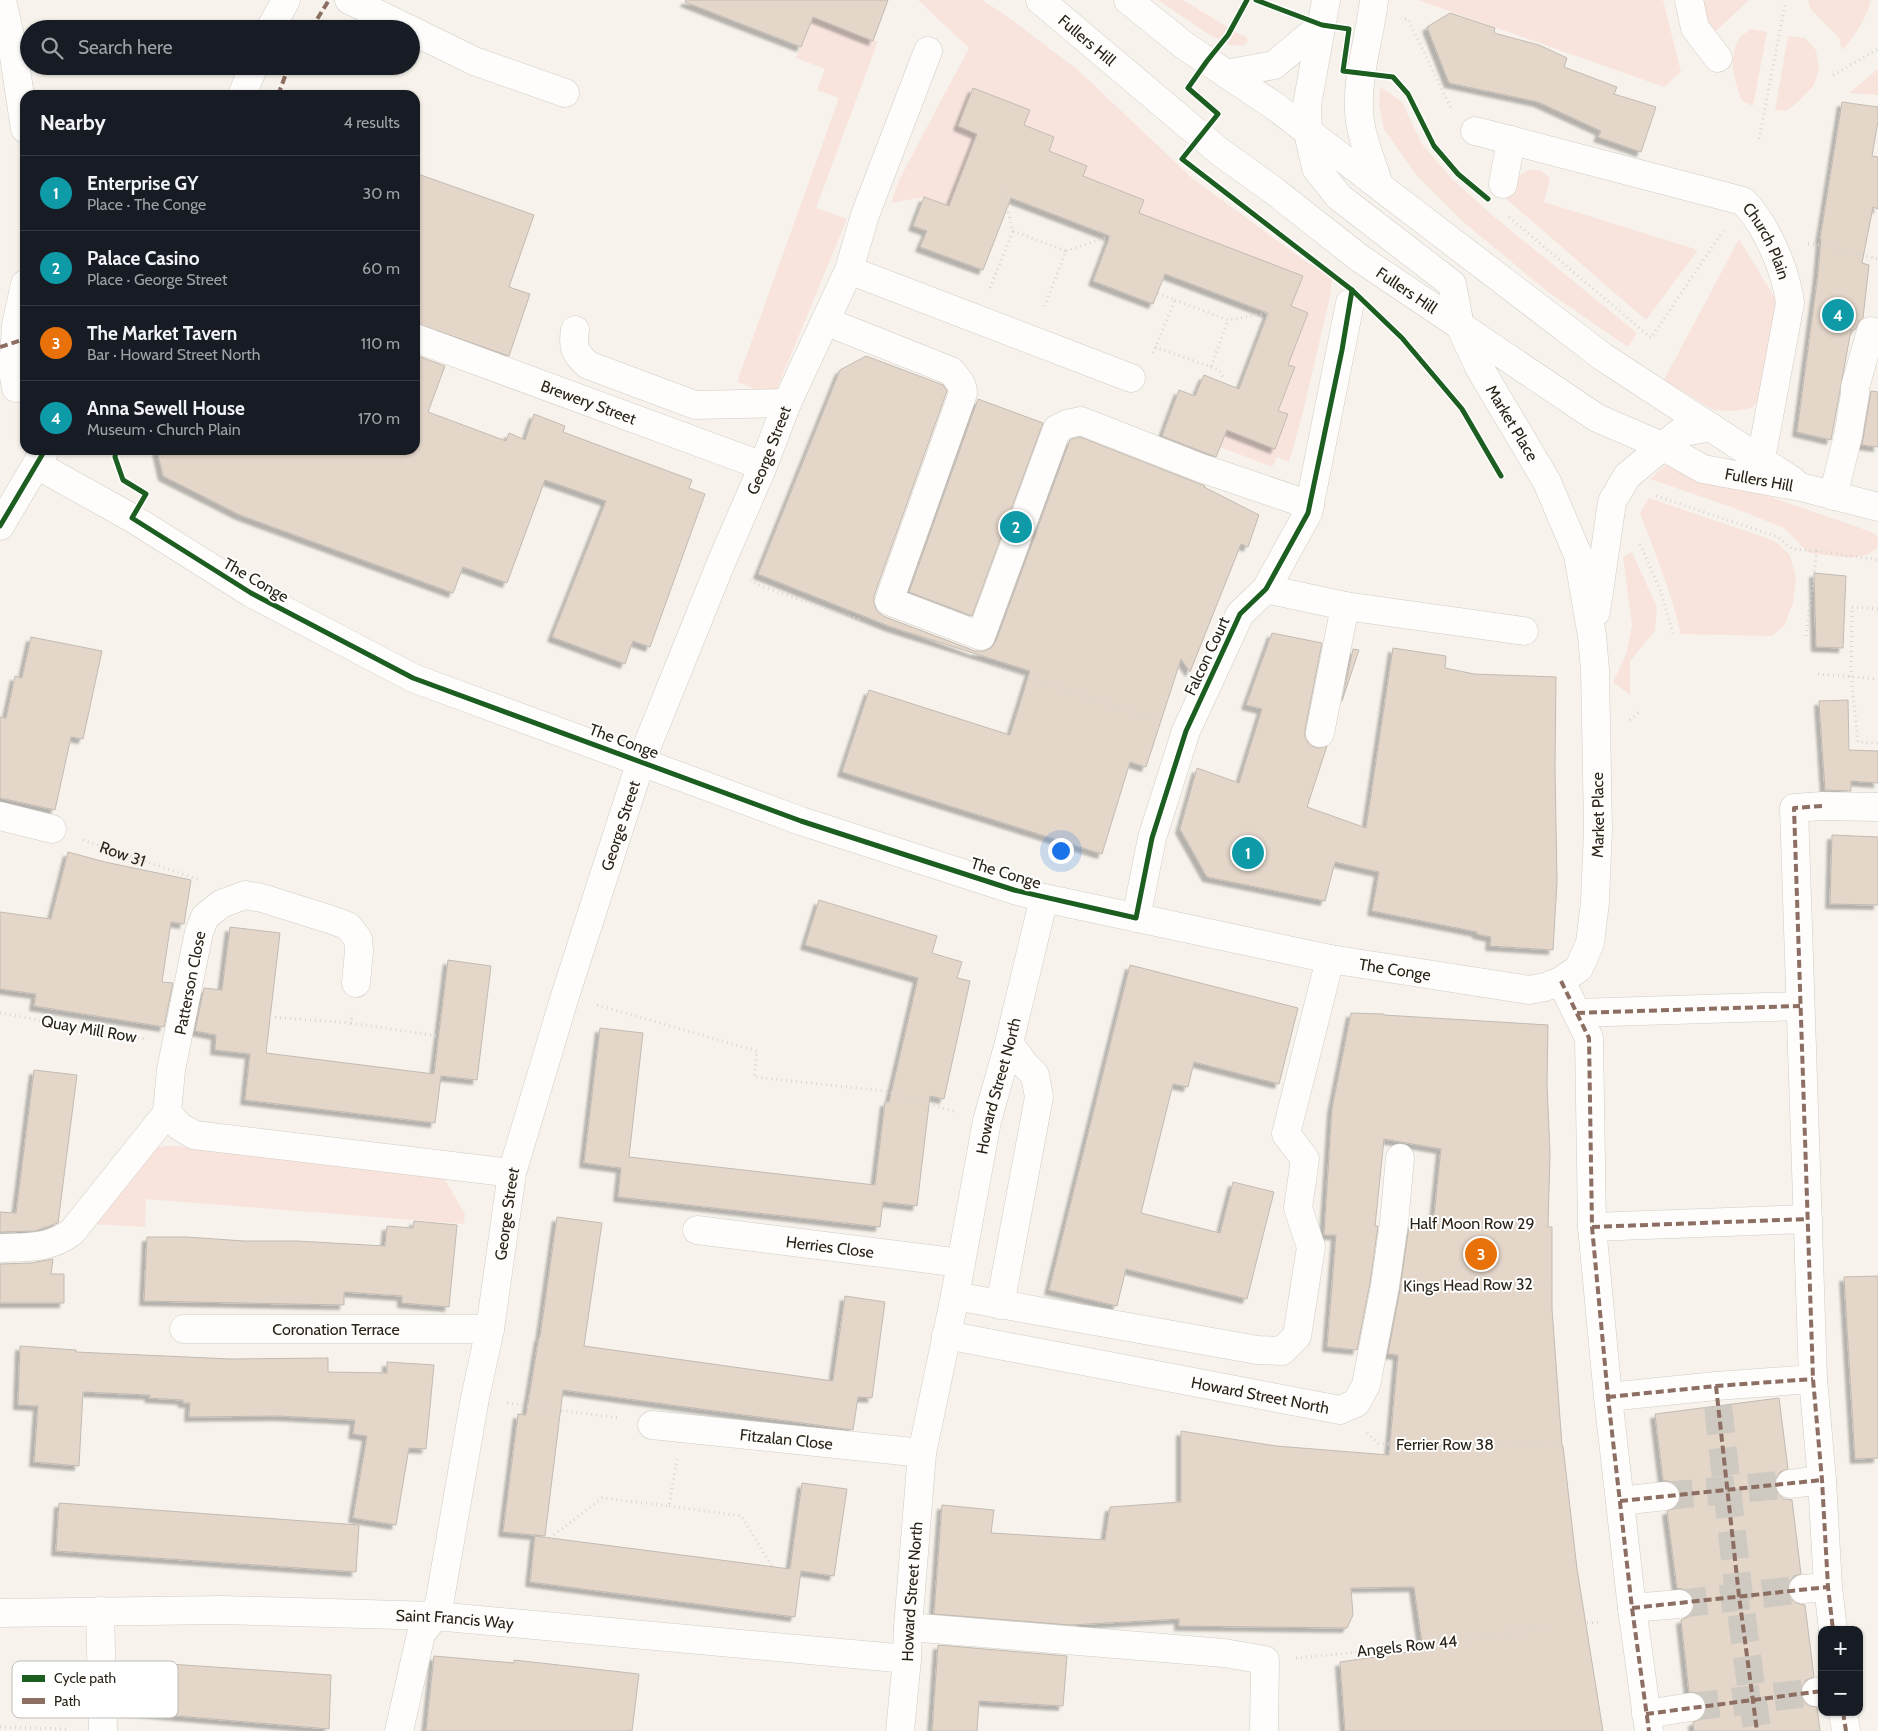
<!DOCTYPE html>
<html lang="en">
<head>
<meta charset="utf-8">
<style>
  :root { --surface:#171b24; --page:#242831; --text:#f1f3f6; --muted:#9ea1a6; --line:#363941; --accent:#2563eb }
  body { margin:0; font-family:Cabin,sans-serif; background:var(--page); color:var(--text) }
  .controls { position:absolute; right:15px; bottom:15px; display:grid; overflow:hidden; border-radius:10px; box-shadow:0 1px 4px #0004 }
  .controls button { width:45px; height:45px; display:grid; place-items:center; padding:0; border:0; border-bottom:1px solid var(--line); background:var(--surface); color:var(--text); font:25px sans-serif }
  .you { position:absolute; left:1060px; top:850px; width:18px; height:18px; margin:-12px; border:4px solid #fff; border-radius:50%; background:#1a73e8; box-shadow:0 0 0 8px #1a73e833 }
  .badge { display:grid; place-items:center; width:32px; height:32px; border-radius:50%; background:var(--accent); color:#fff; font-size:16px; font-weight:700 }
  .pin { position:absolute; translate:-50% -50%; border:2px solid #fff; box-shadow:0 1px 5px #0006 }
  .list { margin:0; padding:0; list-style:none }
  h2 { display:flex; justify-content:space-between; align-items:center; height:65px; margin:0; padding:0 20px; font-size:21px }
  h2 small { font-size:16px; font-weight:400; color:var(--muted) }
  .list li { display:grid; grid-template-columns:32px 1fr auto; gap:15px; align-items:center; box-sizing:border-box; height:75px; padding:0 20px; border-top:1px solid var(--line) }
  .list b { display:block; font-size:19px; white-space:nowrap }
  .list p { margin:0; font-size:16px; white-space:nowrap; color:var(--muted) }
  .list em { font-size:16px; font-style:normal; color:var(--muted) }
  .icon { flex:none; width:28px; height:28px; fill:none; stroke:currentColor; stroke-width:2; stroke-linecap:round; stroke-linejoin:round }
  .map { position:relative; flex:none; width:1878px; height:1731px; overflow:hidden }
  .search { position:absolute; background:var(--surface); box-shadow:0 1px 4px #0004; left:20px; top:20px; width:400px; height:55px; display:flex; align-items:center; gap:12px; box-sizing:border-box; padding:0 18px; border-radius:28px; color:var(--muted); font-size:19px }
  .panel { position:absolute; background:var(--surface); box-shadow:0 1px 4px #0004; left:20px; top:90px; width:400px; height:365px; border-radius:15px }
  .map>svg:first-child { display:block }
  .green { fill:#f8e4dd }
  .building { fill:#e4d6c9; stroke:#c2bbb3; filter:url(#shadow) }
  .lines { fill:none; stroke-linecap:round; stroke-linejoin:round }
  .minor-tunnel { stroke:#cec9c1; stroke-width:28; stroke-dasharray:28 14; stroke-linecap:butt }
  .minor-casing { stroke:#d1ccc3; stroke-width:29 }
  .major-casing { stroke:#d1ccc3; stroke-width:29 }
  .path { stroke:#d8d6d4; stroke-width:3; stroke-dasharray:1 4; stroke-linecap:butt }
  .minor { stroke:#fefdfc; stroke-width:28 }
  .major { stroke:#fefdfc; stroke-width:28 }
  .quiet { stroke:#8d6e63; stroke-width:4; stroke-dasharray:8 4; stroke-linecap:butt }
  .cycleway-casing { stroke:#fff; stroke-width:8 }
  .cycleway { stroke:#1b5e20; stroke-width:5 }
  .labels { text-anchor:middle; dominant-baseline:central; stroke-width:4; stroke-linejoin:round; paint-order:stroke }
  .street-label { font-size:16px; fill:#2b2317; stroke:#fff }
  .key { fill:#fff; stroke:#bfbdb9; stroke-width:1 }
  .key-label { font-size:14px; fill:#2b2317 }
</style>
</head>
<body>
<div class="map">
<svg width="1878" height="1731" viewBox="0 0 1878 1731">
  <defs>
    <filter id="shadow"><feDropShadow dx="-4.5" dy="4.5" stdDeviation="1" flood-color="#0004"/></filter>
  </defs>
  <rect width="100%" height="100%" fill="#f7f3ec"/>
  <g class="green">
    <path d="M918,0H982L1001,12L1078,70L1192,178L1305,261L1332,276L1330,297L1302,416L1289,462L1277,457L1272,467L1220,447L1227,430L1275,449L1288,415L1278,411L1295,368L1288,365L1308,313L1291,306L1303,276L1182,230L1131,236L1144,200L1083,176L1087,166L1049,151L1054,137L1024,125L1030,110L977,134L949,206L924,197L891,203L900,178L969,48Z"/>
    <path d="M1158,0H1183L1239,34L1245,36L1248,40L1244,46L1230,45L1205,32Z"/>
    <path d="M1418,0H1663L1681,72L1664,87Z"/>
    <path d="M1702,0H1749L1716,31L1708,29Z"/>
    <path d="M1808,0H1871C1868,15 1853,40 1842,50L1839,38L1810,8Z"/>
    <path d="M813,17L873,41H878L816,208L847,219L776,391L769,394L737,382L839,98L817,90L825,69L796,58Z"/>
    <path d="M1751,29L1767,32L1753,106L1742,101C1735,82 1727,59 1739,39C1741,35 1747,32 1751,29Z"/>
    <path d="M1788,36L1805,38L1816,50L1819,69L1814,85L1799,101L1786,111L1775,110Z"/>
    <path d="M1878,69V95L1849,93Z"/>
    <path d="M1380,87L1402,102L1422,144L1452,179L1492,215L1637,333L1628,347L1548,292L1462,221L1417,176L1384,129L1379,105Z"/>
    <path d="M1528,170H1540L1550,178L1544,202L1698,250L1646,320L1489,184L1517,190L1518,177Z"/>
    <path d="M1739,239L1778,303L1761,397L1752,408L1733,411L1714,410L1664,380Z"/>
    <path d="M1669,462L1872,532L1878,537L1877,548L1869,554L1850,558L1809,553L1784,528L1734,508L1650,479Z"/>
    <path d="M1649,498L1775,541L1790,555L1796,578L1793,603L1784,626L1772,636L1681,634C1671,592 1655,553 1640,513Z"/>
    <path d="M1632,552L1657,607L1655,631L1630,661V695L1613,682L1627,652L1632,625L1623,557Z"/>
    <path d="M165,1146H177L444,1178L465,1214L464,1224L146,1199L145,1227L93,1224L153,1149Z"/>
  </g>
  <g class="building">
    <path d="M686,0H888L873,41L813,17L801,47L685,2Z"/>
    <path d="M1450,13L1495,28L1494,33L1539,45L1567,58L1564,67L1617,87L1614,94L1656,107L1641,152L1598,137L1601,131L1538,102L1449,83L1427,27Z"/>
    <path d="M973,88L1030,110L1024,125L1054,137L1049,151L1087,166L1083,176L1144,200L1139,213L1303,276L1291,306L1308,313L1288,365L1295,367L1278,411L1288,414L1275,449L1227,430L1216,457L1162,436L1179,390L1195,396L1204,375L1239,389L1268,313L1165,274L1153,304L1093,281L1110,236L1011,198L983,270L920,247L927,231L913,226L924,197L949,206L977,134L958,126Z"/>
    <path d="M1842,102L1878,107V121L1872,156L1878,157V209L1873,207L1862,263L1869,265L1863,318L1860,320L1855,330H1851L1831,440L1797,432L1818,274L1821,239H1820Z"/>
    <path d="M415,173L534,215L509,287L530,294L509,356L415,323Z"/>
    <path d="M415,355L445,366L428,412L506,441L509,433L525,440L534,414L565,426L563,432L692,480L689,488L705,494L650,647L633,641L625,664L552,637L606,501L545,480L507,583L463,567L453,593L240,515L163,476L157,450H415Z"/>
    <path d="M866,356L943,385L947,391L874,596V603L877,611L883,616L975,651H984L991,648L996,641L1070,440L1072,439L1080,437L1205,486L1204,487L1259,515L1248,547L1241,544L1190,672L1181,659L1146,767L1130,762L1102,854L842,772L869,690L1010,735L1030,671L891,627L758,574L840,370Z"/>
    <path d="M1871,391L1878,392V447L1862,445Z"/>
    <path d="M978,399L1043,423L972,616L909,592Z"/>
    <path d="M1814,573L1846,576L1843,648L1816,647Z"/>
    <path d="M1272,633L1322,643L1305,730V738L1310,745L1317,748L1327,746L1307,807L1366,828L1393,648L1446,656L1445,668L1474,674L1556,677L1555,767L1557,882L1553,950L1490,946L1491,937L1477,934V932L1372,911L1379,872L1335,862L1325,901L1207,877L1180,829L1197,768L1239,783L1262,709L1246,705Z"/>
    <path d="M31,637L102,651L83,739L71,737L55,810L0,798V717L6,718L15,676L22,678Z"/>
    <path d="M1353,649L1359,650L1342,701Z"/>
    <path d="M1848,700L1849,750L1878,751V783L1851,781V791L1825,790L1819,701Z"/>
    <path d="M1832,835L1878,837V905L1830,904Z"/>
    <path d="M68,852L105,862L191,880L184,924L171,922L162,982L173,983L164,1027L34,1006L36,994L0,989V912L51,919Z"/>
    <path d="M819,900L937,936L932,953L962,962L957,978L970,981L944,1099L930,1096L917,1206L883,1202L880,1227L618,1197L621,1168L584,1163L600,1028L643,1033L629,1157L875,1185L885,1102H889L918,978L805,945Z"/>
    <path d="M230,927L280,933L266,1053L434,1074L448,960L491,966L477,1080L441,1076L435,1123L245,1100L250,1054L215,1050L216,1035L195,1031L204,988L222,990Z"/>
    <path d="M1130,965L1298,1008L1279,1084L1194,1062L1188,1087L1173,1084L1141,1213L1220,1233L1233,1182L1274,1192L1247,1299L1126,1269L1117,1306L1049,1290Z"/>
    <path d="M1351,1013L1384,1014V1015L1548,1025L1547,1083L1550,1153L1548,1227H1552V1309L1562,1446H1563L1577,1569L1603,1731H1345L1340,1662L1423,1650L1414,1587L1351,1588L1353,1615L1347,1628L1179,1626V1619L1070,1625L934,1614L942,1505L994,1510L991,1533L1105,1540L1110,1507L1181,1502V1431L1276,1446L1389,1455L1398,1355L1388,1354L1400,1289L1409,1226H1433L1441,1149L1384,1139L1375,1226H1378L1370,1283L1357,1350L1327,1347L1336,1235H1324L1332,1109Z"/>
    <path d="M34,1070L77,1075L58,1223L35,1231L0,1232V1212L16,1213Z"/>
    <path d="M557,1217L602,1223L584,1346L833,1381L845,1296L885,1302L872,1398L858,1397L853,1430L563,1390L545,1536L503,1532L518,1414L526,1415L539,1337H540Z"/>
    <path d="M414,1221L457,1225L449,1307L402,1303V1296L344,1292V1305L144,1301L147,1237H187L244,1241H297L385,1246L387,1226L413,1228Z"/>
    <path d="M53,1259L51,1274H64V1303H0V1264L31,1263Z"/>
    <path d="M1878,1276V1458L1855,1459L1844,1277Z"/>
    <path d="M20,1346L76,1350V1352L231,1359L328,1358V1372L387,1373V1362L434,1365L426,1449L409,1448L396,1525L353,1518L367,1436L353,1434L355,1420L279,1416L189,1417L190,1403H183V1400L149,1398L150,1395L83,1392L79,1466L34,1462L38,1406L18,1405Z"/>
    <path d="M1779,1398L1788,1469L1780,1472L1776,1478L1774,1485L1778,1494L1784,1499L1792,1500L1801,1574L1794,1576L1789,1582L1788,1591L1790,1598L1796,1603L1805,1605L1814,1677L1806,1680L1802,1686L1801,1694L1804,1702L1810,1706L1817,1707L1820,1731H1694L1693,1722L1701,1719L1705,1713L1706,1705L1703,1697L1697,1693L1689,1692L1681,1620L1688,1617L1693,1611L1694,1602L1692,1596L1686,1590L1677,1588L1667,1511L1675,1508L1679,1503L1680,1494L1677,1486L1672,1482L1663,1480L1655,1414Z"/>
    <path d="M802,1483L847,1489L834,1576L801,1571L795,1617L530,1582L535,1536L790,1569Z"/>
    <path d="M59,1503L359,1525L356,1572L56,1551Z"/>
    <path d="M938,1645L1067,1656L1063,1706L979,1701L977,1731H932Z"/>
    <path d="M434,1656L514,1663V1660L639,1674L632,1731H426Z"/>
    <path d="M140,1662L331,1675L329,1729L119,1711L121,1673L140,1674Z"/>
  </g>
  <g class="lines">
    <g class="minor-tunnel">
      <path d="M1718,1406L1739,1596L1757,1731"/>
      <path d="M1665,1496L1790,1484"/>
      <path d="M1679,1604L1803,1589"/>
      <path d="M1691,1707L1816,1692"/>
    </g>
    <defs>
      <g id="minor">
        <path d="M2,0L13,50L25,129"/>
        <path d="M349,0L409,29"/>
        <path d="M1374,0C1370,37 1357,74 1359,111C1360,136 1372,162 1379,185"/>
        <path d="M1689,0L1695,28L1718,58"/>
        <path d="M411,30L474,61L565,93"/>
        <path d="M1226,74L1274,65L1322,25"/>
        <path id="s2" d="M1475,131L1743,201C1766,224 1786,270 1790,303L1761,459"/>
        <path d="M1308,133L1307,105L1326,0"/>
        <path d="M1503,184L1511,140"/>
        <path d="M849,270L865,215L928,51"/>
        <path d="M825,321L951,371C957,378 963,384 963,393L889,601L981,636L1057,429L1067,424L1081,421L1201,468L1310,505"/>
        <path d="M575,330C572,348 575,353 588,365L695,405L787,403"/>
        <path id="s3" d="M415,338L763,466"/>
        <path d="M16,388L13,371L16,325L25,284"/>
        <path id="s4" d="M37,465L132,518L251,593L413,678L801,821L1014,890L1044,898L1330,959L1529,990L1545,987L1561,981L1579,968L1590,943L1595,902L1598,829L1595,670L1592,636L1578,555L1547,482L1479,367L1460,326"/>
        <path d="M1833,496L1848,436L1855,394V387L1871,331"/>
        <path d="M1266,589L1345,606L1524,631"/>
        <path d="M1596,612L1612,502L1627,476L1679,433L1711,427"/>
        <path d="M1320,733L1345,606"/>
        <path d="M0,816L52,829"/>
        <path d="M1136,918L1152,838L1186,731L1240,614L1266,589L1308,513L1350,303"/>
        <path d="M1561,981L1589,1038L1592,1227L1608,1397L1632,1608L1649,1731"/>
        <path d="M356,983L359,951L358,939L348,926L332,920L262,898L245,895L221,904L205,917L199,932L171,1070L167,1113L179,1126L194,1135L512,1173"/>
        <path d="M1577,1013L1800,1006"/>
        <path d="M1592,1227L1808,1219"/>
        <path id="s5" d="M697,1230L961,1263"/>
        <path d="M0,1248C28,1247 49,1249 72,1232L167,1113"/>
        <path d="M955,1296L1257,1350L1282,1351L1297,1336L1311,1247L1298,1208L1305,1159L1286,1134L1330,959"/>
        <path d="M1000,1305L1039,1097L1035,1075L1024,1064L1009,1043"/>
        <path id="s6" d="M184,1329H490"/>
        <path id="s7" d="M946,1335L1340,1410L1356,1403L1366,1385L1385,1286L1394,1223L1400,1158"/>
        <path d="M1608,1397L1716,1386L1813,1379"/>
        <path id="s8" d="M652,1425L922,1453"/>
        <path d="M1790,1484L1822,1480"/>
        <path d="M1620,1501L1665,1496"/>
        <path d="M1803,1589L1828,1587"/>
        <path d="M1632,1608L1679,1604"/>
        <path d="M100,1611L103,1731"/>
        <path id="s9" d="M0,1613L223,1610L435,1616L907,1659"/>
        <path d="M908,1627L1224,1653L1265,1660L1264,1731"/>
        <path d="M1833,1630L1828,1587L1822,1480L1813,1379L1794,808L1822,806L1878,807"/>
        <path d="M1816,1692L1822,1691"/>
        <path d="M1843,1712L1846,1731"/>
        <path d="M1646,1714L1691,1707"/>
        <path id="s10" d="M399,1731L421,1634L435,1616L440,1599L475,1398L490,1329L512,1173L565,996L641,761L721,563L763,466L787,403L849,270L1131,378"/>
        <path id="s11" d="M900,1731L907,1659L908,1627L922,1453L955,1296L987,1121L1009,1043L1044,898"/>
      </g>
      <g id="major">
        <path id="s12" d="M1040,0L1220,152L1273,190L1358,257L1597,418L1662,446L1703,469L1801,487L1878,507"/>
        <path d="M1128,0L1185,46L1273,105L1603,357L1793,481"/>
        <path d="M270,29L286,0"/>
        <path d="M242,95L254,66"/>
        <path d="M1308,133L1316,168L1339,197L1452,284L1460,326"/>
        <path d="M0,526L45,450"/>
      </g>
    </defs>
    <use href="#minor" class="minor-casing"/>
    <use href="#major" class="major-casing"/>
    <g class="path">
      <path d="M1405,19H1408L1452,110"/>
      <path d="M1833,75L1878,49"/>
      <path d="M1759,139L1785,5"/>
      <path d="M1509,217L1651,338L1723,231"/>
      <path d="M1013,231L1066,251L1043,310"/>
      <path d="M1808,244L1821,245L1878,259"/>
      <path d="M1066,251L1110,236"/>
      <path d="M990,288L1013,231L1001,184"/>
      <path d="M1175,300L1228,320L1268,313"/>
      <path d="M1155,347L1211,367L1228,320"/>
      <path d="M1153,353L1175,300L1157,293"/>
      <path d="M1211,367L1219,370L1223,378"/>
      <path d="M1656,496L1778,537L1792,549L1817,551"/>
      <path d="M1640,544L1661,592L1673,634"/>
      <path d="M750,580L760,586L861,620"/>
      <path d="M1878,609L1852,607L1851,676L1858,742L1878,743"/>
      <path d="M1806,636L1817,551L1878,560"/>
      <path d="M995,666L1155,720"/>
      <path d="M1818,674L1878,679"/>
      <path d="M1630,720L1639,712"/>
      <path id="s1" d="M83,840L200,880"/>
      <path d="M597,1005L757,1051L754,1077L885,1091L956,1112"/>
      <path d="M0,1013L145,1039"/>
      <path d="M270,1017L351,1023L352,1014"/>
      <path d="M351,1023L438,1036"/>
      <path d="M1426,1223L1550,1224"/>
      <path d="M1419,1286L1550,1284"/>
      <path d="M507,1403L619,1418"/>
      <path d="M1367,1433L1379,1444L1464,1445L1562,1442"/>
      <path d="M669,1506L741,1516L772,1566"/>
      <path d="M550,1538L602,1498L669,1506L677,1459"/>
      <path d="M1587,1623L1601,1622"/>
      <path d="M1296,1658L1422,1646L1549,1627"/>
      <path d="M0,1727L69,1729"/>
    </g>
    <use href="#minor" class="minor"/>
    <use href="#major" class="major"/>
    <g class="quiet">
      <path d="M311,29L329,0"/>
      <path d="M278,95L289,66"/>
      <path d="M0,347L25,339"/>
      <path d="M1822,806L1794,808L1813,1379L1822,1480L1828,1587L1833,1630"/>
      <path d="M1561,981L1589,1038L1592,1227L1608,1397L1632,1608L1649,1731"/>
      <path d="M1577,1013L1800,1006"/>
      <path d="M1592,1227L1808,1219"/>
      <path d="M1716,1386L1739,1596L1757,1731"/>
      <path d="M1608,1397L1716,1386L1813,1379"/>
      <path d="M1620,1501L1822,1480"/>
      <path d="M1632,1608L1828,1587"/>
      <path d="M1843,1712L1846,1731"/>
      <path d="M1646,1714L1822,1691"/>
    </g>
    <defs>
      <g id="cycleway">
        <path d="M1247,0L1228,35L1207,61L1188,88L1218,114L1182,159L1352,290L1402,338L1462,409L1501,476"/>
        <path d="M1256,0L1322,25L1349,29L1343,71L1393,77L1408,94L1434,146L1458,174L1488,199"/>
        <path d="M116,450L115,457L123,480L146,494L132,518L251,593L413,678L801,821L1014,890L1136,918L1152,838L1186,731L1240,614L1266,589L1308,513L1342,350L1352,290"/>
        <path d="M0,526L45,450"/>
      </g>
    </defs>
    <use href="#cycleway" class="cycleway-casing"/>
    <use href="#cycleway" class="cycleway"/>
  </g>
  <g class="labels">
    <g class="street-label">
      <text stroke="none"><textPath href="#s12" startOffset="62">Fullers Hill</textPath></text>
      <text stroke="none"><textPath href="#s2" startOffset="324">Church Plain</textPath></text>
      <text stroke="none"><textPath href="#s12" startOffset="468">Fullers Hill</textPath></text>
      <text stroke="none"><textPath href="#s3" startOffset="185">Brewery Street</textPath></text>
      <text transform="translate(1512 423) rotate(59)">Market Place</text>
      <text stroke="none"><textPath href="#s10" startOffset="1340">George Street</textPath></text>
      <text stroke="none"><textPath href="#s12" startOffset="872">Fullers Hill</textPath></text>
      <text transform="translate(256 580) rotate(30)">The Conge</text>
      <text transform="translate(1207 656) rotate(-65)">Falcon Court</text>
      <text transform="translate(624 741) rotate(20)">The Conge</text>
      <text stroke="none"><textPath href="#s4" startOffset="1806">Market Place</textPath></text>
      <text stroke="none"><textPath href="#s10" startOffset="936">George Street</textPath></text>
      <text stroke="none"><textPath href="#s1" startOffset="42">Row 31</textPath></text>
      <text transform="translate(1006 873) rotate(17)">The Conge</text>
      <text stroke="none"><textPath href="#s4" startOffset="1459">The Conge</textPath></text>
      <text transform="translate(190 983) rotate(-79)">Patterson Close</text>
      <text transform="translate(89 1029) rotate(10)">Quay Mill Row</text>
      <text stroke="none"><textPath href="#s11" startOffset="654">Howard Street North</textPath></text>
      <text stroke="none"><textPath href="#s10" startOffset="531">George Street</textPath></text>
      <text x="1472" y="1223">Half Moon Row 29</text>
      <text stroke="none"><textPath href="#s5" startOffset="134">Herries Close</textPath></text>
      <text transform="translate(1468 1285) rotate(-1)">Kings Head Row 32</text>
      <text stroke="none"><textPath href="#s6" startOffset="152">Coronation Terrace</textPath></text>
      <text stroke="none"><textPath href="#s7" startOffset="320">Howard Street North</textPath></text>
      <text stroke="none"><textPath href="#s8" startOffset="135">Fitzalan Close</textPath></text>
      <text x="1445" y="1444">Ferrier Row 38</text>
      <text stroke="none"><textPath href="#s11" startOffset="140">Howard Street North</textPath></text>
      <text stroke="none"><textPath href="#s9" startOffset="455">Saint Francis Way</textPath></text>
      <text transform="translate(1407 1646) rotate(-6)">Angels Row 44</text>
    </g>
  </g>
  <rect x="12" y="1661" width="166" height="57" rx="8" class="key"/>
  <rect x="22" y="1675" width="23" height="7" fill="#1b5e20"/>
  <rect x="22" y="1698" width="23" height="6" fill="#8d6e63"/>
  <g class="key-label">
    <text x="54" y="1683">Cycle path</text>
    <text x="54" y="1706">Path</text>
  </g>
</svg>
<div class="controls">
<button>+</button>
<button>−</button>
</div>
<div class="you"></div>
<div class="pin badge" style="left:1248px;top:853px;background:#0f9aa8">1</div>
<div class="pin badge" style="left:1016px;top:527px;background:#0f9aa8">2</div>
<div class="pin badge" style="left:1481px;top:1254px;background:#e8710a">3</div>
<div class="pin badge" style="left:1838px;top:315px;background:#0f9aa8">4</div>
<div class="search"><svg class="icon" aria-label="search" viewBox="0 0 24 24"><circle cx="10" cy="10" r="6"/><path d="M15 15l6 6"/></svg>Search here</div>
<section class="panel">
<h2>Nearby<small>4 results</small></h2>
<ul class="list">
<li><span class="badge" style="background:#0f9aa8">1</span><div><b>Enterprise GY</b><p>Place · The Conge</p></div><em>30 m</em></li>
<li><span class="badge" style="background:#0f9aa8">2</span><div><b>Palace Casino</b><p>Place · George Street</p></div><em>60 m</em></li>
<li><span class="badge" style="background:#e8710a">3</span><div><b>The Market Tavern</b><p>Bar · Howard Street North</p></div><em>110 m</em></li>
<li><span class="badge" style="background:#0f9aa8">4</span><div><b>Anna Sewell House</b><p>Museum · Church Plain</p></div><em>170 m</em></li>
</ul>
</section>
</div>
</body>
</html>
